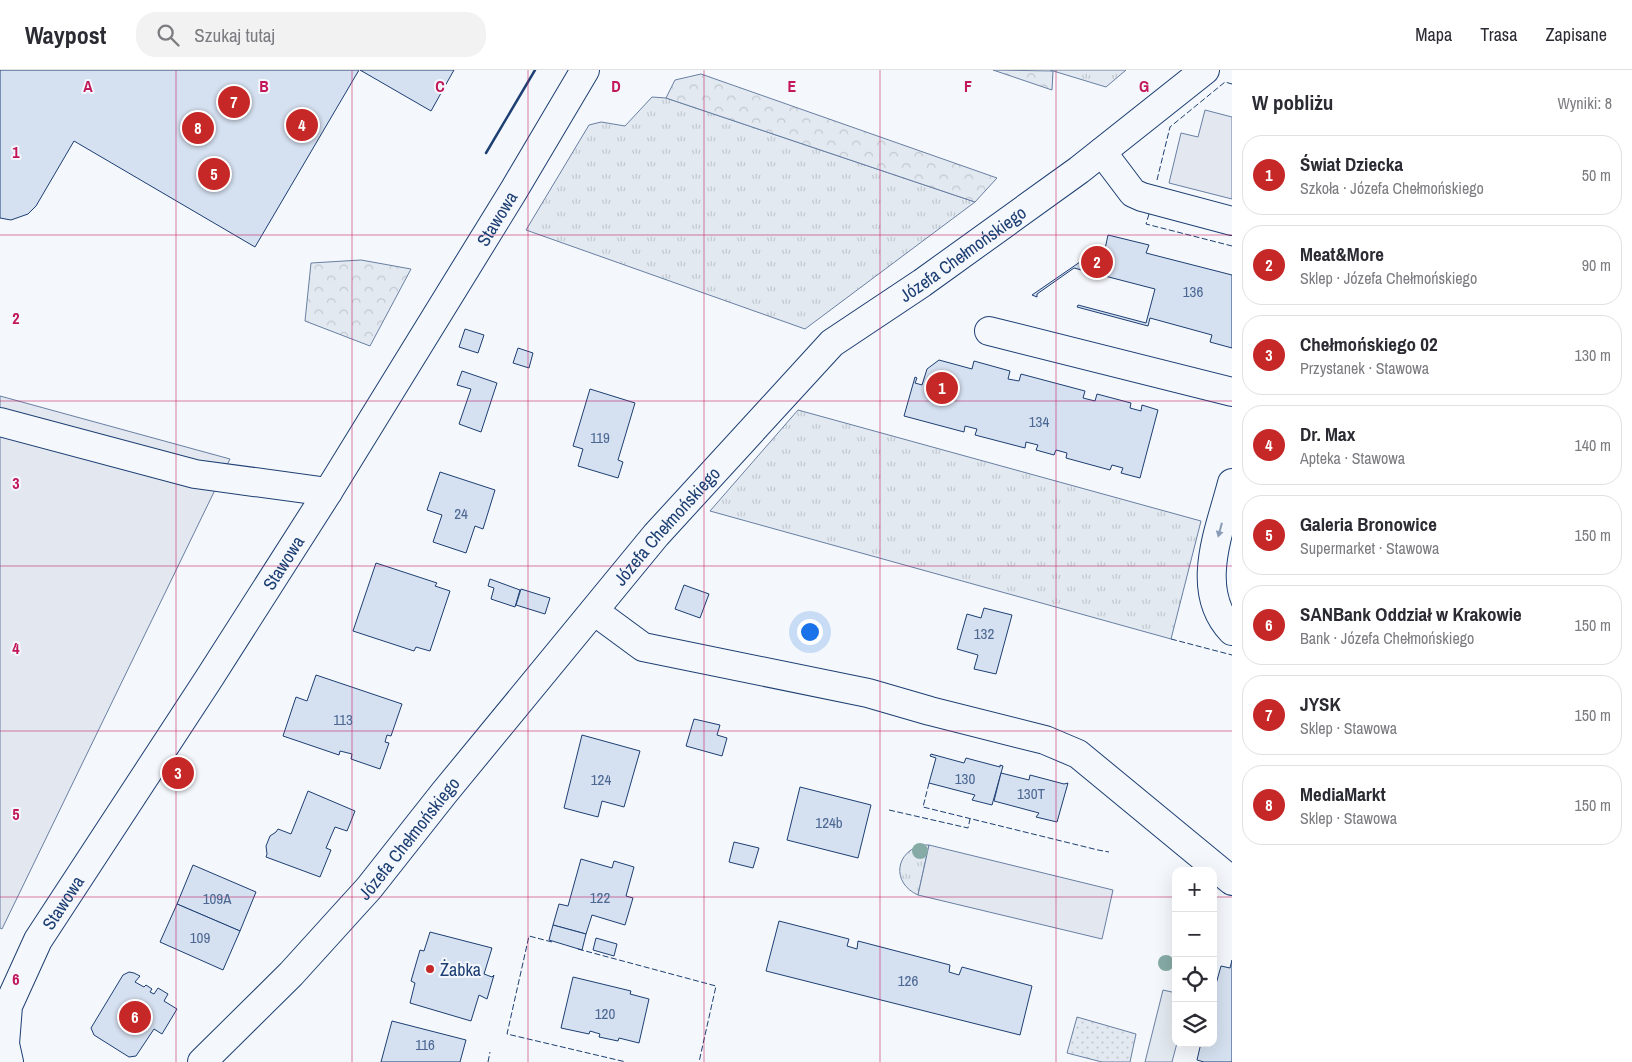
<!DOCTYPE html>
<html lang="pl">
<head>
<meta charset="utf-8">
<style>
  :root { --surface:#fff; --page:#f2f2f3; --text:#2b2b33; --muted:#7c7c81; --line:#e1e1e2; --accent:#c62828 }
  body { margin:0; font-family:"Archivo Narrow",sans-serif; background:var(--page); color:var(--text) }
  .controls { position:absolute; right:15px; bottom:15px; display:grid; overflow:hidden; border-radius:10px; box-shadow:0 5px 20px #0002 }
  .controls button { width:45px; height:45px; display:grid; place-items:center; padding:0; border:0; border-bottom:1px solid var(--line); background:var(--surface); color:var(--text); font:25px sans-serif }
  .you { position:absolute; left:809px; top:561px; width:18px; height:18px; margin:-12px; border:4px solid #fff; border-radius:50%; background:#1a73e8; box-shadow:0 0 0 8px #1a73e833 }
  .badge { display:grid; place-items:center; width:32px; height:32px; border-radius:50%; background:var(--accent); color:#fff; font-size:16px; font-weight:700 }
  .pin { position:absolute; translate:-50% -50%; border:2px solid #fff; box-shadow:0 1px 5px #0006 }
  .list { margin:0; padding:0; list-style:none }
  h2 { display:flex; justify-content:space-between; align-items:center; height:65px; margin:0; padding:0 20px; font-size:21px }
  h2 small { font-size:16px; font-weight:400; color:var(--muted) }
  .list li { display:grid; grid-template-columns:32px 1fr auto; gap:15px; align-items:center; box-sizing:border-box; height:80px; margin:0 10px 10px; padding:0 10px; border:1px solid var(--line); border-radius:20px }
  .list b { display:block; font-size:19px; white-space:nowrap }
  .list p { margin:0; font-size:16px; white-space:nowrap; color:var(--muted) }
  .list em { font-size:16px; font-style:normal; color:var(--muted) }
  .icon { flex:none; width:28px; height:28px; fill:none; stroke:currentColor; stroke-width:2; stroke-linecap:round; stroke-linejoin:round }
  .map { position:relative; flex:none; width:1232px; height:992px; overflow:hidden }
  header { display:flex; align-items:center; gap:30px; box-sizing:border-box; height:70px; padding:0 25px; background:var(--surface); border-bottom:1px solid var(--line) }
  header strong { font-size:24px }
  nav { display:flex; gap:28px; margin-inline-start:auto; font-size:18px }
  .search { width:350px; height:45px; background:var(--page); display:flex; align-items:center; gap:12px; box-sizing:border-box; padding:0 18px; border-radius:20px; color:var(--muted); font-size:19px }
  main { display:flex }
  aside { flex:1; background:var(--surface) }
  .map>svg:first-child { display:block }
  .grass { fill:url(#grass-tufts); stroke:#687fa3 }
  .forest { fill:url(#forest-crowns); stroke:#687fa3 }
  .park { fill:url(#park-dots); stroke:#687fa3 }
  .garden { fill:#e3e9f0; stroke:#687fa3 }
  .parking { fill:#e3e8f0; stroke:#687fa3 }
  .building { fill:#d5e0f0; stroke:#1d3f73 }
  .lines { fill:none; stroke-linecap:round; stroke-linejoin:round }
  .minor-casing { stroke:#1d3f73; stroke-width:30 }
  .minor { stroke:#f4f7fb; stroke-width:28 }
  .fence { stroke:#1d3f73; stroke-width:1; stroke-dasharray:6 2.5; stroke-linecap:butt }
  .wall { stroke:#1d3f73; stroke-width:2.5 }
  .tree { fill:#86aba6 }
  .oneway { fill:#889bb7 }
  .grid { fill:none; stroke:#c2185b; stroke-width:1; stroke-opacity:0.55 }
  .poi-dot { fill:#c62828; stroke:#f4f7fb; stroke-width:2 }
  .labels { text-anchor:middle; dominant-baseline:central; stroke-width:4; stroke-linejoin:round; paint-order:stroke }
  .number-label { font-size:15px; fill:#4b6792 }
  .street-label { font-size:18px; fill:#1d3f73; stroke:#f4f7fb }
  .poi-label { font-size:18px; fill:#1d3f73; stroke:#f4f7fb; text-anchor:start }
  .grid-label { font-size:16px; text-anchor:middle; font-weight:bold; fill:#c2185b; stroke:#f4f7fb; stroke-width:4; stroke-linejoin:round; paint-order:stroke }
</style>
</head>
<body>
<header>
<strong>Waypost</strong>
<div class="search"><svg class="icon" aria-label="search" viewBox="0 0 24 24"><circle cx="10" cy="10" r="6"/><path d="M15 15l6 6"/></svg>Szukaj tutaj</div>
<nav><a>Mapa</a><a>Trasa</a><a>Zapisane</a></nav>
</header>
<main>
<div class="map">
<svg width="1232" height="992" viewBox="0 0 1232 992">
  <defs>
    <pattern id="grass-tufts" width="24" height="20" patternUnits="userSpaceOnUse" patternTransform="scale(1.25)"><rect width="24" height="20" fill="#e3e9f0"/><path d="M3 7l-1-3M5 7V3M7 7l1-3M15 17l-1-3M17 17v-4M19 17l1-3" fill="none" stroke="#c2c9d1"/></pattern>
    <pattern id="forest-crowns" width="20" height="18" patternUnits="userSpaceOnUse" patternTransform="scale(1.25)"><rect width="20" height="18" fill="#e3e9f0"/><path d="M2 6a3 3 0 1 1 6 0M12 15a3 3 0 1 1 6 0" fill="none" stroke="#c2c9d1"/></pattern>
    <pattern id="park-dots" width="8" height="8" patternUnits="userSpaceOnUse" patternTransform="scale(1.25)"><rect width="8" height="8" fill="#e3e9f0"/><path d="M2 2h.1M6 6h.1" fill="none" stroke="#c2c9d1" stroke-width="1.8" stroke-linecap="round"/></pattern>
  </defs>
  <rect width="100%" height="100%" fill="#f4f7fb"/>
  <g class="grass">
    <path d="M1050,0H1126L1106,17Z"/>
    <path d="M652,27L666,28L975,132L805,259L526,160L589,55L601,52L625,56Z"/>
    <path d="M798,340L1201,451L1171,569L710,441Z"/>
    <path d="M923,775H929L918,825C891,813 895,781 923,775Z"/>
  </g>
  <g class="forest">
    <path d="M993,0L1053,1L1052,20Z"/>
    <path d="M701,4L997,108L975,132L666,28L675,10Z"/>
    <path d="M361,190L411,199L370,276L305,251L311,193Z"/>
  </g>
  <path class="park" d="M1077,947L1136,964L1130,992H1102L1067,983Z"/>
  <path class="garden" d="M1163,920L1176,923L1177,973L1172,992H1145Z"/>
  <g class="parking">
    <path d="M1205,40L1232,47V129L1169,113L1181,63L1198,67Z"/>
    <path d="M0,326L230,389L2,859L0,858Z"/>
    <path d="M929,775L1113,820L1102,869L918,825Z"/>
  </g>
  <g class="building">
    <path d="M0,0H359L255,177L74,71L36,136L28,144L11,150L0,148Z"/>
    <path d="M360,0H454L431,41Z"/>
    <path d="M1108,165L1149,175L1146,183L1232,205V278L1210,272L1212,265L1150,248L1148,256L1077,237L1078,235L1146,253L1155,219L1074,198L1037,224V227L1032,225L1093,183L1101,185L1102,178L1105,179Z"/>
    <path d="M465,259L484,265L478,283L459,277Z"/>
    <path d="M518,278L533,283L529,298L513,293Z"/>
    <path d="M939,290L972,299L974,291L1010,301L1008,309L1019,311L1021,304L1085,321L1083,328L1095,331L1097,324L1131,333L1130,338L1141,341L1142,335L1158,340L1140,408L1121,403L1123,398L1112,395L1110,400L1066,388L1067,383L1056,380L1054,385L1036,380L1038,375L1026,372L1025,378L975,365L977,359L965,356L964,362L904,346L915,307L917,308L915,313L922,315L927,299Z"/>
    <path d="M462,301L497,313L481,362L459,354L471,319L457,315Z"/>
    <path d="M590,319L635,333L618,390L623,392L618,408L578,396L583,379L573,376Z"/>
    <path d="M440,402L495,420L483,459L475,456L466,483L433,472L442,445L427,440Z"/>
    <path d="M376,493L437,513L435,516L450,521L430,581L416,577L414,581L353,561Z"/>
    <path d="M490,509L520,520L515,537L491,529L494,518L488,516Z"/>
    <path d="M684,515L709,524L700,548L675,539Z"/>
    <path d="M521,519L550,528L545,544L516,535Z"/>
    <path d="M984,538L1012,545L996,604L974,599L978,585L957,579L967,544L981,548Z"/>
    <path d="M316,605L402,634L391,666L387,665L385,672L389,673L380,699L351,689L352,684L340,681L339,685L283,666L296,627L307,631Z"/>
    <path d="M694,649L720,655L717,665L727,668L722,686L686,676Z"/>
    <path d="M582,665L640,681L624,737L602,731L598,747L564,738Z"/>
    <path d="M931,684L964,693L966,688L1000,697V695L1003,696L992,735L972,730L975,725L929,713L936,688L930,686Z"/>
    <path d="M1001,703L1029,710L1030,705L1064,714L1068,713L1057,752L1036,747L1039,743L994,731Z"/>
    <path d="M800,717L871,735L858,788L787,770Z"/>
    <path d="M308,721L355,741L347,761L335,757L326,778L331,780L320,807L266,787L267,784L266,776L270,766L276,762L278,759L291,764Z"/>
    <path d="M734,772L759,778L753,798L729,792Z"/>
    <path d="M581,789L612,798L614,791L634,797L626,826L633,828L625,855L592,845L586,864L553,855L559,834L568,836Z"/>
    <path d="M193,795L256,822L240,861L177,834Z"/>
    <path d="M177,834L240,861L223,900L160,872Z"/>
    <path d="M779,851L849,869L847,876L857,879L858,871L950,895L949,902L959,905L962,897L1032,916L1020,965L766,901Z"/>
    <path d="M553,855L586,864L582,880L549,870Z"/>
    <path d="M430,862L492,878L484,904L492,907L494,905L487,929L479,925L471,951L410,933L415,913L411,911L420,880L424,881Z"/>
    <path d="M596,868L617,874L614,886L593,880Z"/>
    <path d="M1232,890V992H1204L1197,990L1201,973H1213V933L1215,926L1213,925L1221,896L1230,898Z"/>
    <path d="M129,902L134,903L140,906L135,912L144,917L146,915L152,919L150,922L154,924L158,918L168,924L164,931L177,939L162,964L154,959L136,986L129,987L94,965L91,958L123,905Z"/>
    <path d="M573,907L631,921L630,924L649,929L639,973L619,968L618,971L599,967L600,964L590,961L589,964L561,958Z"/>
    <path d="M392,951L466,970L460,992H381Z"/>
  </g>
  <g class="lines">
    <defs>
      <g id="minor">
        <path d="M1102,82L1133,123L1142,127L1232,151"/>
        <path d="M989,261L1232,322"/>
        <path d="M0,352L195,404L328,422"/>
        <path d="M1232,413C1220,460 1193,520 1232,561"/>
        <path d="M594,541L643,577L868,623L930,641L1045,670L1078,684L1232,811"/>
        <path id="s1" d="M9,992L5,974L8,936L38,870L208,610L328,422L514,120L585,0"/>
        <path id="s2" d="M202,992L291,904L369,818L444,723L656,465L832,273L922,213L1079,100L1205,0"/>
      </g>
    </defs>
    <use href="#minor" class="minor-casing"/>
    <use href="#minor" class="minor"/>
    <g class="fence">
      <path d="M1157,110L1170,57L1225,12L1232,14"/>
      <path d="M1149,144L1146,154L1232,176"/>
      <path d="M1171,569L1232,585"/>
      <path d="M929,713L923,737L1098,780L1109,782"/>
      <path d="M889,740L968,758L970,749"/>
      <path d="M552,872L529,866L507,964L626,992"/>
      <path d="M578,879L716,916L699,992"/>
      <path d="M488,992L490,982"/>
    </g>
    <path class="wall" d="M486,83L535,0"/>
  </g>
  <g class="tree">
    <circle cx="920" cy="781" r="8"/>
    <circle cx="1166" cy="893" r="8"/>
  </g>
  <defs><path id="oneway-solid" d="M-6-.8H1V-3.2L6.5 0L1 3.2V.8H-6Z" transform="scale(1.25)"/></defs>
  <use class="oneway" href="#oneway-solid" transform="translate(1220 460) rotate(105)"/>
  <path class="grid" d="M176,0V992M352,0V992M528,0V992M704,0V992M880,0V992M1056,0V992M0,165H1232M0,331H1232M0,496H1232M0,661H1232M0,827H1176M1213,827H1232"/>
  <circle class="poi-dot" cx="430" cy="899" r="5"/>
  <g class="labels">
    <g class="number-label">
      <text x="1193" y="221">136</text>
      <text x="1039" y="351">134</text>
      <text x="600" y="367">119</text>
      <text x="461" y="443">24</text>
      <text x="984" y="563">132</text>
      <text x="343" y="649">113</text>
      <text x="965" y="708">130</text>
      <text x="601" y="709">124</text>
      <text x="1031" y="723">130T</text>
      <text x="829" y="752">124b</text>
      <text x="600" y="827">122</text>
      <text x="217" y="828">109A</text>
      <text x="200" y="867">109</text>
      <text x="908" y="910">126</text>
      <text x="605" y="943">120</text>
      <text x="425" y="974">116</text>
    </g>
    <g class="street-label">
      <text stroke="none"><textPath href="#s1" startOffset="984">Stawowa</textPath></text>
      <text stroke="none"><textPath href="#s2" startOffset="1115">Józefa Chełmońskiego</textPath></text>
      <text stroke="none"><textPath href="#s2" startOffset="710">Józefa Chełmońskiego</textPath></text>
      <text stroke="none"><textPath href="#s1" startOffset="579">Stawowa</textPath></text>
      <text stroke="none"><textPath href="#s2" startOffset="305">Józefa Chełmońskiego</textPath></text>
      <text stroke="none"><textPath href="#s1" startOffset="174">Stawowa</textPath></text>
    </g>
    <g class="poi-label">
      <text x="440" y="899">Żabka</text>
    </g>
  </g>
  <g class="grid-label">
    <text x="88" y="22">A</text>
    <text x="264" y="22">B</text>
    <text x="440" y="22">C</text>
    <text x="616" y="22">D</text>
    <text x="792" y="22">E</text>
    <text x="968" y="22">F</text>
    <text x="1144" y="22">G</text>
    <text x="16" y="88">1</text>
    <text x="16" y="254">2</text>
    <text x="16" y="419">3</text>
    <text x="16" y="584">4</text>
    <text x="16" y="750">5</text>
    <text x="16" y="915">6</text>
  </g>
</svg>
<div class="controls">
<button>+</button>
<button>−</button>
<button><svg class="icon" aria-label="locate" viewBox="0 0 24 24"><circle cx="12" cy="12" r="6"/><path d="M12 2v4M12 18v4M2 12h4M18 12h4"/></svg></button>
<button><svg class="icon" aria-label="layers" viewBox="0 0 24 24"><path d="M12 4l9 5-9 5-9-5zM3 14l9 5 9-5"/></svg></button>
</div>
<div class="you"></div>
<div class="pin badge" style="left:942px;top:318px">1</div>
<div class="pin badge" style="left:1097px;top:192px">2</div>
<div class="pin badge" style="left:178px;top:703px">3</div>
<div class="pin badge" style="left:302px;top:55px">4</div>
<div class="pin badge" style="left:214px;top:104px">5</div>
<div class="pin badge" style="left:135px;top:947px">6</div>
<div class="pin badge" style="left:234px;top:32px">7</div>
<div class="pin badge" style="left:198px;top:58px">8</div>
</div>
<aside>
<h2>W pobliżu<small>Wyniki: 8</small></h2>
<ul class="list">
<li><span class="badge">1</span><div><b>Świat Dziecka</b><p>Szkoła · Józefa Chełmońskiego</p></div><em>50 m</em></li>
<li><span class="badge">2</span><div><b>Meat&amp;More</b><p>Sklep · Józefa Chełmońskiego</p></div><em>90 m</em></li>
<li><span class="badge">3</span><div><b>Chełmońskiego 02</b><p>Przystanek · Stawowa</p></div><em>130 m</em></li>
<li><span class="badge">4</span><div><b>Dr. Max</b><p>Apteka · Stawowa</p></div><em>140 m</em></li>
<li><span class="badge">5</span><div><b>Galeria Bronowice</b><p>Supermarket · Stawowa</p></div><em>150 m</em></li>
<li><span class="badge">6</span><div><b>SANBank Oddział w Krakowie</b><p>Bank · Józefa Chełmońskiego</p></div><em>150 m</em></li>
<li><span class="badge">7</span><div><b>JYSK</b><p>Sklep · Stawowa</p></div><em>150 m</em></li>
<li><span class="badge">8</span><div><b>MediaMarkt</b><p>Sklep · Stawowa</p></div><em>150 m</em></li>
</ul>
</aside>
</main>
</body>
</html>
